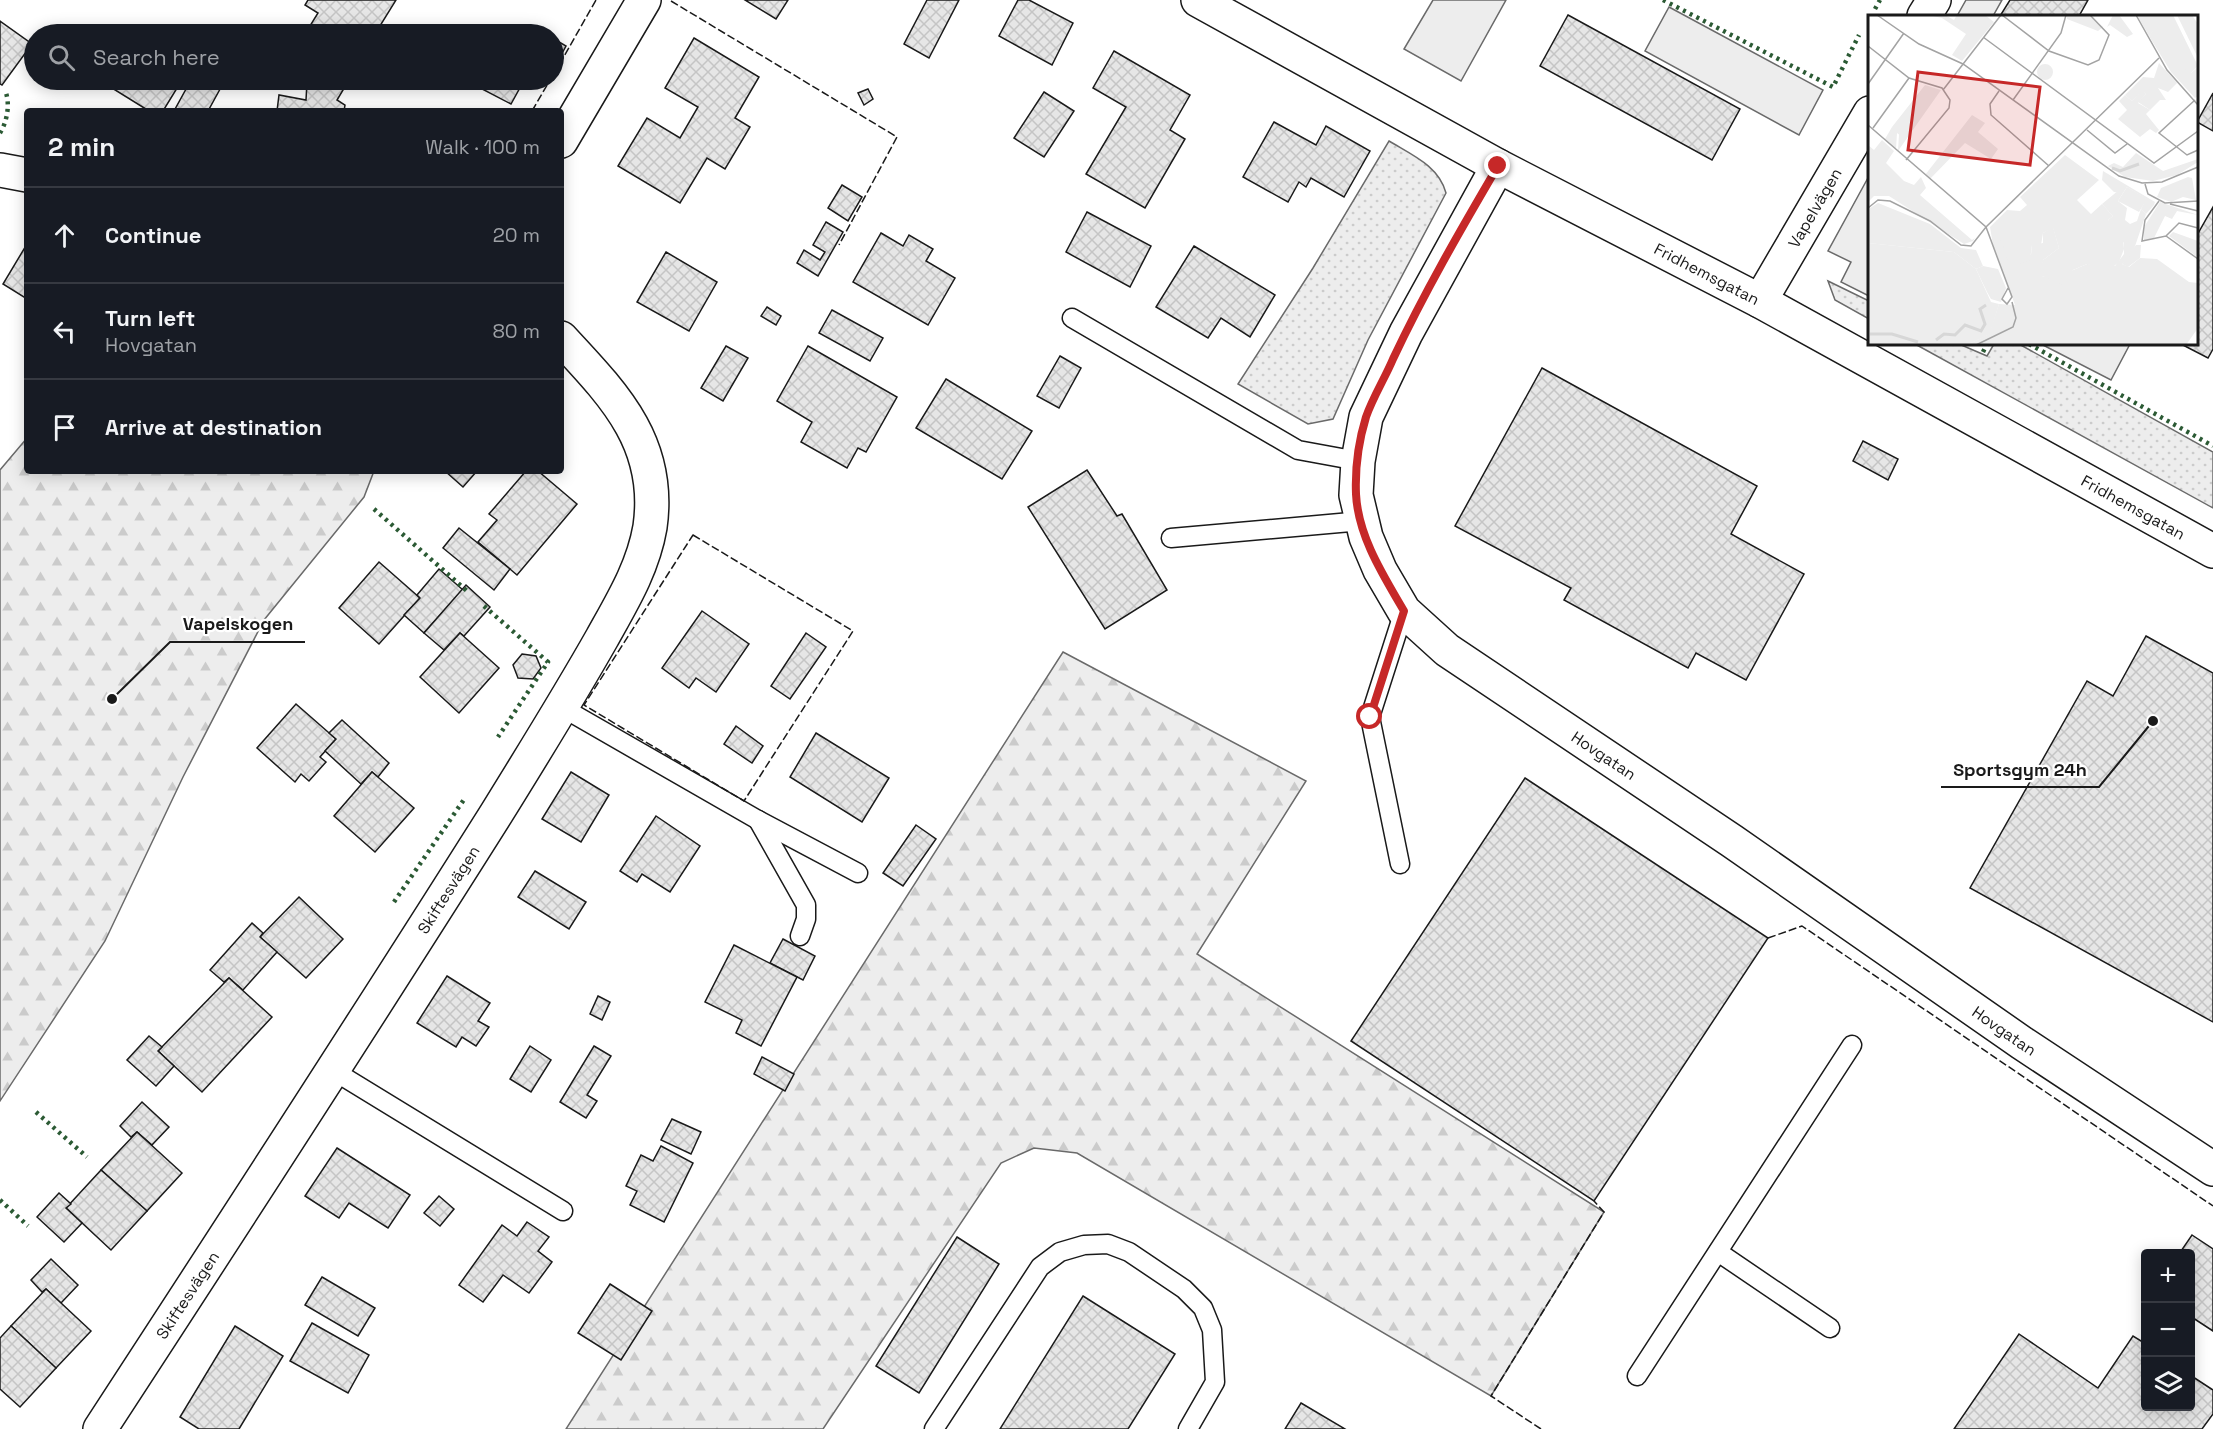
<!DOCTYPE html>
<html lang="en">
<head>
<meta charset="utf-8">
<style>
  :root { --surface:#171b24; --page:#242831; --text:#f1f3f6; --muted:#9ea1a6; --line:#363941 }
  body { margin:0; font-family:"Space Grotesk",sans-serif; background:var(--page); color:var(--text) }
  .controls { position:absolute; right:18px; bottom:18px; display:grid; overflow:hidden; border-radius:6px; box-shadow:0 3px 15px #0003 }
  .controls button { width:54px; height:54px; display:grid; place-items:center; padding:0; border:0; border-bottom:2px solid var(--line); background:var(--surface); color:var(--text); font:30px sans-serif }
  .stop { position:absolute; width:18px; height:18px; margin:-14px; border:4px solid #c62828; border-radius:50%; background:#fff }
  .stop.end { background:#c62828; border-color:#fff; box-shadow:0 2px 6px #0008 }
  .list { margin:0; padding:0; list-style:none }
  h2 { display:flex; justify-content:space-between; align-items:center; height:78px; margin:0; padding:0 24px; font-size:26px }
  h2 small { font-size:20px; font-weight:400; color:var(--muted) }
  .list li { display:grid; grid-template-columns:39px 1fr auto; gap:18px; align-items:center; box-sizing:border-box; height:96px; padding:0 24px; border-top:2px solid var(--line) }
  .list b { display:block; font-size:22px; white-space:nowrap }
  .list p { margin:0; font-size:20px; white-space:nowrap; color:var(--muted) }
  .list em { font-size:20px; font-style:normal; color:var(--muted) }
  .icon { flex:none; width:33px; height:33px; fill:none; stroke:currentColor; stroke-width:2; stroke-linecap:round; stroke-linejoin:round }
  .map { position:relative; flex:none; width:2213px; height:1429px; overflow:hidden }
  .search { position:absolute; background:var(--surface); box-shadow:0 3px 15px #0003; left:24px; top:24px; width:540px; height:66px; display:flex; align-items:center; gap:15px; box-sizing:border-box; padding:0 21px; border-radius:33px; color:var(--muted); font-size:22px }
  .panel { position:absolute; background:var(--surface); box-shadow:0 3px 15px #0003; left:24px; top:108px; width:540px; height:366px; border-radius:6px }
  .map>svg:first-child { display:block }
  .grass { fill:url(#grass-dots); stroke:#6a6a6a; stroke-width:1.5 }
  .forest { fill:url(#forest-firs); stroke:#6a6a6a; stroke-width:1.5 }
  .built { fill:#ededed; stroke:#6a6a6a; stroke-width:1.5 }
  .building { fill:url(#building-cross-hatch); stroke:#1a1a1a; stroke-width:1.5 }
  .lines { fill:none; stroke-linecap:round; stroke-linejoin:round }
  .service-casing { stroke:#1a1a1a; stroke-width:21 }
  .minor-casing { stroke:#1a1a1a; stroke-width:36 }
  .tertiary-casing { stroke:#1a1a1a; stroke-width:36 }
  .service { stroke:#fff; stroke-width:18 }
  .minor { stroke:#fff; stroke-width:33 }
  .tertiary { stroke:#fff; stroke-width:33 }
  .hedge { stroke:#2b5a34; stroke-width:4.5; stroke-dasharray:3 4.5; stroke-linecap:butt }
  .fence { stroke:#1a1a1a; stroke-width:1.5; stroke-dasharray:8 3; stroke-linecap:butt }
  .route { stroke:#c62828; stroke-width:8 }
  .labels { text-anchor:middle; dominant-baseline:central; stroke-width:4.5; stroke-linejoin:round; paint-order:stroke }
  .street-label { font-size:16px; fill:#1a1a1a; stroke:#fff }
  .inset-river { fill:none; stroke:#d7d7d7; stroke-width:3 }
  .inset-road { fill:none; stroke:#a3a3a3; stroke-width:1.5 }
  .view { fill:#c62828; fill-opacity:0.15; stroke:#c62828; stroke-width:3 }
  .inset-edge { fill:none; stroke:#1a1a1a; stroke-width:3 }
  .leader { fill:none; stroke:#1a1a1a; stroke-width:2 }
  .callout-dot { fill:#1a1a1a; stroke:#fff; stroke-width:2 }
  .callout-label { font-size:18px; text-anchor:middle; font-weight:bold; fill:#1a1a1a; stroke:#fff; stroke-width:4.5; stroke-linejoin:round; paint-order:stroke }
</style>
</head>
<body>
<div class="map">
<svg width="2213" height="1429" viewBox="0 0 2213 1429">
  <defs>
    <pattern id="grass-dots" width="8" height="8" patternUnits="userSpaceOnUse" patternTransform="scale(1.5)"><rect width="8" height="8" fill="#ededed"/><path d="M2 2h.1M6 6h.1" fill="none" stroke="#cbcbcb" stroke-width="1.8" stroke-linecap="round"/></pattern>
    <pattern id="forest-firs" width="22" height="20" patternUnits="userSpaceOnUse" patternTransform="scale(1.5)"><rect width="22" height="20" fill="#ededed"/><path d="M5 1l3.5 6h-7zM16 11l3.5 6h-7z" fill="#cbcbcb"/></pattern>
    <pattern id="building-cross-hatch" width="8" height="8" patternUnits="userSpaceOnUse" patternTransform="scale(1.5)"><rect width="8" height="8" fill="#e6e6e6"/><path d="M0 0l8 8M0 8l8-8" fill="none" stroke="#c5c5c5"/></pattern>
  </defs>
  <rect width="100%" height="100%" fill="#fff"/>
  <g class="grass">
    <path d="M1389,141C1412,155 1439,166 1446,193L1368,340L1333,419L1308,424L1238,384L1313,268Z"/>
    <path d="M1828,281L1869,301V319L1835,300Z"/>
    <path d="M1915,344H1959L1987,356L1994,344H2019L2213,452V508Z"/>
  </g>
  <g class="forest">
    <path d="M27,438V471H374L364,497L264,620L183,777L105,941L0,1101V470Z"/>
    <path d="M1063,652L1306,781L1197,954L1604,1212L1491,1396L1077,1153L1034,1148L1001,1163L823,1429H566Z"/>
  </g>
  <g class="built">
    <path d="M1433,0H1506L1461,81L1404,49Z"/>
    <path d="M1966,0H2002L1993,16H1957Z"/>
    <path d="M1669,7L1823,90L1799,135L1645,51Z"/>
    <path d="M1869,176V296L1841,282L1851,262L1828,251Z"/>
    <path d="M2041,344H2130L2111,380Z"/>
  </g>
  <g class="building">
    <path d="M308,0H396L375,34H305L318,13L305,5Z"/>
    <path d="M745,0H788L776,19Z"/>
    <path d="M927,0H959L929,58L904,44Z"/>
    <path d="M1018,0H1029L1073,23L1052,65L999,36Z"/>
    <path d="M2010,0H2088L2079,16H2000Z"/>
    <path d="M1568,15L1740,109L1712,160L1540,66Z"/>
    <path d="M0,21L32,44L2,85L0,84Z"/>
    <path d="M694,38L759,77L735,118L750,127L725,169L707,158L680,203L618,166L647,118L680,138L698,107L665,88Z"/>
    <path d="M554,39L566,46L554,68Z"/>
    <path d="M1114,51L1190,95L1170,130L1185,139L1145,208L1086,174L1126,107L1093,88Z"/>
    <path d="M99,80H182L163,111H149Z"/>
    <path d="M191,80H225L208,111H174Z"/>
    <path d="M303,80H349L337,100L345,105L344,111H277L279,95L306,100L307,82Z"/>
    <path d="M487,80H515L522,84L511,104L482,89Z"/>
    <path d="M868,89L873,99L864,105L858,93Z"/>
    <path d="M1044,92L1074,111L1044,157L1014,138Z"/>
    <path d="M2213,93V131L2197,122Z"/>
    <path d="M1274,122L1316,145L1326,126L1370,151L1344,197L1311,178L1306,187L1299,182L1288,202L1243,177Z"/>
    <path d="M842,185L862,197L848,221L828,208Z"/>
    <path d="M2213,207V349L2208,358L2181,344H2196V237Z"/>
    <path d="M1087,212L1151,246L1130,287L1066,252Z"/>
    <path d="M826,222L843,232L818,276L797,263L804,250L820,260L825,252L813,245Z"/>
    <path d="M881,233L903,246L909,235L933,249L926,261L955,278L928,325L853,282Z"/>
    <path d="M27,244V299L3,284Z"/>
    <path d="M1194,246L1275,295L1250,337L1221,318L1208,338L1156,307Z"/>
    <path d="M666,252L717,282L689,331L637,302Z"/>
    <path d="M767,307L781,316L776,325L761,316Z"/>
    <path d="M832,310L883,338L870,361L819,333Z"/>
    <path d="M726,346L748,358L723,401L701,388Z"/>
    <path d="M808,346L897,397L866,452L858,448L847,468L801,442L812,422L777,401Z"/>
    <path d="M1060,356L1081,368L1059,408L1037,396Z"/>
    <path d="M1542,368L1757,486L1731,534L1804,574L1746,680L1696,653L1688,668L1564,600L1571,588L1455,526Z"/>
    <path d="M946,379L1032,431L1002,479L916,428Z"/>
    <path d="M1863,441L1898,459L1888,480L1853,461Z"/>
    <path d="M1087,470L1117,516L1122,514L1167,590L1105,629L1028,507Z"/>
    <path d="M445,471H477L463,487Z"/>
    <path d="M526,471H538L577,504L517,575L478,542L497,520L489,514Z"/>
    <path d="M459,528L510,569L494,590L443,548Z"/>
    <path d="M379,562L420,598L379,644L339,608Z"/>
    <path d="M439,569L463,590L424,633L404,615L420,598L417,595Z"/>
    <path d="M466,585L490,607L464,636L460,633L444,650L424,633Z"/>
    <path d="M702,611L749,644L716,692L696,678L689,688L662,668Z"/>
    <path d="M460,633L499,668L459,713L420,677Z"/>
    <path d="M806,633L826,647L790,699L771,686Z"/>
    <path d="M2146,636L2213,673V1022L1970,888L2087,681L2113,696Z"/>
    <path d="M522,654L536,656L541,668L533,679L518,678L513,665Z"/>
    <path d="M296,704L336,739L320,757L326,762L309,781L301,774L295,782L257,748Z"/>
    <path d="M342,720L389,763L378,777L372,772L361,784L325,751L336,739L329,733Z"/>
    <path d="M736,726L763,746L752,763L724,744Z"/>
    <path d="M816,733L889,778L862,822L790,777Z"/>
    <path d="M372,772L414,808L375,852L334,816Z"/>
    <path d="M571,772L609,795L581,842L542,819Z"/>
    <path d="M1525,778L1768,938L1594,1201L1351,1041Z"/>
    <path d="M656,816L700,846L670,892L642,874L637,882L620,871Z"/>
    <path d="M916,825L936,839L903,886L883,873Z"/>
    <path d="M535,871L586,902L569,929L518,897Z"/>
    <path d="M299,897L343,939L306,978L260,937Z"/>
    <path d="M252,923L263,933L260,937L277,952L243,990L229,978L224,982L210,970Z"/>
    <path d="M783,939L815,956L803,980L770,963Z"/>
    <path d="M734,945L797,977L761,1046L736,1033L742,1020L705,1002Z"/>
    <path d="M447,976L490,1003L478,1021L489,1027L476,1046L462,1037L456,1047L417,1023Z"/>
    <path d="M229,978L272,1017L202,1092L158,1051Z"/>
    <path d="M598,996L610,1002L602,1020L590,1014Z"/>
    <path d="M149,1036L162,1047L158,1051L174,1066L156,1086L127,1060Z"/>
    <path d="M530,1046L551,1060L531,1092L510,1079Z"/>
    <path d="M594,1046L611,1056L587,1095L597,1101L586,1118L560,1102Z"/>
    <path d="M762,1057L794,1074L785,1091L754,1074Z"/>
    <path d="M142,1102L169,1127L152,1145L137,1132L131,1137L120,1126Z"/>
    <path d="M672,1119L701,1132L691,1154L661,1140Z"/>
    <path d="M137,1132L182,1173L147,1211L101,1170Z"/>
    <path d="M661,1146L693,1163L664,1222L630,1205L637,1191L626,1186L641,1155L653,1161Z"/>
    <path d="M337,1148L410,1195L388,1228L349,1203L339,1218L305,1196Z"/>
    <path d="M101,1170L147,1211L111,1250L66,1208Z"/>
    <path d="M59,1193L71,1204L66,1208L82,1223L64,1242L37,1217Z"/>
    <path d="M439,1196L454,1209L440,1226L424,1213Z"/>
    <path d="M527,1222L549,1237L538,1251L552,1262L529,1293L503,1275L483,1302L459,1285L502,1225L517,1236Z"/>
    <path d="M2192,1235L2213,1249V1331L2190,1316V1254H2179Z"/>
    <path d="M957,1237L999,1264L919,1393L876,1366Z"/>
    <path d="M51,1259L78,1285L61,1303L46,1289L42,1292L31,1280Z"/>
    <path d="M322,1277L375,1308L358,1336L305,1305Z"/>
    <path d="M610,1284L652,1311L621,1360L578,1333Z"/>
    <path d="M46,1289L91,1331L56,1368L11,1326Z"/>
    <path d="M1083,1296L1175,1354L1128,1429H1000Z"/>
    <path d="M312,1323L369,1355L348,1393L290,1361Z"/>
    <path d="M11,1326L56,1368L20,1407L0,1389V1338Z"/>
    <path d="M235,1326L283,1356L239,1429H199L180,1417Z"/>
    <path d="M2019,1334L2098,1388L2133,1336L2146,1344V1406H2190V1375L2213,1390V1414L2202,1429H1954Z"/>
    <path d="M1301,1403L1345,1429H1285Z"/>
  </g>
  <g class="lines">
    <defs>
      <g id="service">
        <path d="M1072,318L1298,450L1358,461"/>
        <path d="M1171,538L1362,521"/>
        <path d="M563,708L758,820L858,873"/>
        <path d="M758,820L806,905V919L800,936"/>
        <path d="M1400,864L1370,717L1404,611"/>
        <path d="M334,1071L563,1211"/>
        <path d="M1718,1252L1830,1328"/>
        <path d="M1637,1376L1852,1045"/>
        <path d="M934,1429L1040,1267L1060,1252L1084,1245L1108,1244L1129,1252L1184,1289L1203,1308L1212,1330L1215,1382L1188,1429"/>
      </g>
      <g id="minor">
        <path d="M1924,16L1934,0"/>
        <path d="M561,141L644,0"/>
        <path id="s1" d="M1498,166L1406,333L1366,417L1358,461L1356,495L1366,537L1380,570L1404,611L1447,650L1732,841L2022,1043L2213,1169"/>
        <path d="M0,170L27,175"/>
        <path id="s2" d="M1760,301L1870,113"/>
        <path id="s3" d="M100,1429C233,1225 366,1020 496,814C532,756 568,698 602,638C622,602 643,568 650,527C662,443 614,395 561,338"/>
      </g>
      <g id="tertiary">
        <path id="s4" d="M1198,0L1498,166L1760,301L2213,551"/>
      </g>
    </defs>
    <use href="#service" class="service-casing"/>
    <use href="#minor" class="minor-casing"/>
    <use href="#tertiary" class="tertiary-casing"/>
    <use href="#service" class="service"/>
    <use href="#minor" class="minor"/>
    <use href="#tertiary" class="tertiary"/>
    <g class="hedge">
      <path d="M1663,0L1833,87L1859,35"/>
      <path d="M1875,9L1880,0"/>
      <path d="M0,133C7,122 10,105 6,93"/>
      <path d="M2029,344L2213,446"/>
      <path d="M1983,352L1987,344"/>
      <path d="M374,509L467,591"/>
      <path d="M484,606L548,662L498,737"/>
      <path d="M394,902L465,798"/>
      <path d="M36,1112L87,1157"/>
      <path d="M0,1200L28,1226"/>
    </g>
    <g class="fence">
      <path d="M671,1L897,137L839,245"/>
      <path d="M554,74L596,0"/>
      <path d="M532,111L550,80"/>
      <path d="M693,535L853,631L744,801L584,705Z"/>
      <path d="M1768,938L1802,926L2213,1206"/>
      <path d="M1541,1429L1491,1396L1604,1212L1594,1201"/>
    </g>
  </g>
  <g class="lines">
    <path class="route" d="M1370,717L1404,611C1383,575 1358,536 1356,494C1355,469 1359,440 1366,417C1373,397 1385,378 1393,359C1424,293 1461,229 1498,166"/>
  </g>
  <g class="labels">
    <g class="street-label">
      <text stroke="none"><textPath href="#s2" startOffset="108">Vapelvägen</textPath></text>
      <text stroke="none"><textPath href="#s4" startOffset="578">Fridhemsgatan</textPath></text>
      <text stroke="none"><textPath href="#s4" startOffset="1064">Fridhemsgatan</textPath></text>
      <text stroke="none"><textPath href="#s1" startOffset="736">Hovgatan</textPath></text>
      <text stroke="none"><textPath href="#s3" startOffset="642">Skiftesvägen</textPath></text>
      <text stroke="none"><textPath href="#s1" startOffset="1222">Hovgatan</textPath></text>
      <text stroke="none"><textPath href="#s3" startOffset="160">Skiftesvägen</textPath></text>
    </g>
  </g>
  <g transform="translate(1868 15)">
    <rect width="330" height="330" fill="#fff"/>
    <path d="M309,0H324L330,9V43ZM235,156L287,187L286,190L278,199L273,194L278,184L259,172L255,178L246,177L234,165ZM268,230H273L272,243L260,252L254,249ZM115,251L130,254L138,273L133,287L123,284L119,277L108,254Z" fill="#ededed"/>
    <path d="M296,0H305L330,51L323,58L303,57L281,21ZM291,48L309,68L300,77L290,73L298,85H292L282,95L270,87L278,79L274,76L264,86L257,80L275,62L286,63ZM57,70L73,75L30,136L31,119L24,112ZM104,100L117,108L110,117L130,134L123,144L97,128L62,164L57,160ZM14,125L26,136L18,148L36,166L46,170L53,162L58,173L52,180L104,225L107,223L105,226L96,229L21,181H6L0,187V130L6,135ZM268,138L295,156L330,144V147L309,160L285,166L257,162L240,151L246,148L255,152ZM320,162L324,163L328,185L315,182L303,187L289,182L293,173ZM251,175L255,178L250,186L259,193L257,205L262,209L269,206L273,194L278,199L265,237L254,249L261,252L272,243L289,244L321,267L330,268V313L318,330H99L121,319L131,289L147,290L125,230L122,212L129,205L163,240L164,230L175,228V218L185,212L191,233L175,245L174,261L185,264L219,249L247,251L256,239V228L241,209L240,205L245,201L234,189ZM292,187L330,200L309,196L304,204L297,201L286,223L276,225V212ZM10,188L62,209L93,233L108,235L115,251L108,254L86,237L0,228L2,193Z" fill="#ededed"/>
    <path d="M269,0H296V4L281,21ZM0,228L86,237L108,254L123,287L131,289L122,319L99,330H0Z" fill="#ededed"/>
    <path d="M60,0H77L86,5L89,0H117L126,7L94,46L84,40L98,19L74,3ZM199,0H220L235,12L230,16L199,4ZM245,0H251L265,19L259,22L242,10L239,12ZM169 57a8 8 0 1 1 16 0a8 8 0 1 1-16 0ZM330,52V81L327,83L303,57L316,54L323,58ZM274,75L278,79L270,88L282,95L278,99L291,115L288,118L282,114L272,122L250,104L259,95L251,86L257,80L264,86ZM24,112L37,114L33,121L29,118L28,134L17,124ZM305,217L330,226L328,241L301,221Z" fill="#ededed"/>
    <path d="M197,140L231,165L209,185L223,199L234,189L245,201L240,205L255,223L256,234L251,247L240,256L219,249L205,255L196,271L170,259L175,245L191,233L185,213L175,218L173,230H164L162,245L150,249L140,246L128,211L129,205L139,195L152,196L159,190L152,182ZM259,172L279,184L271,197L250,186Z" fill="#ededed"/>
    <path class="inset-river" d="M244,153L252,156L271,149M2,319H24L50,327M68,325L76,319L87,320L97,310L113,316L117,309L112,294L118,290"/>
    <path class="inset-road" d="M9,0L51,29L95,49L251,161L274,168L294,167L330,152M134,0L181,36L220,50L231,45L241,20L222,0M268,0L299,55L330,90M115,22L286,148L330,116M0,31L41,63L74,73L82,85L81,93L38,145M0,69L36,18M75,75L133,0M131,76L122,89L123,100L181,151M145,85L193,18L198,0M327,85L291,118L319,140L330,135M0,110L118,212L144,282L139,289L134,284L140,273M5,113L41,63M219,115L247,138L259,129M277,169L280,179L297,188L330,186M291,186L277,205L274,226L298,221L330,244M302,189L330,196M0,193L10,185L22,186L62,206L93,230L103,231L118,212L291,43M298,221L311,208L330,213M108,330L145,312L148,303L144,287"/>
    <path class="view" d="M50,57L172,72L162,150L40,135Z"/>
    <rect width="330" height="330" class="inset-edge"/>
  </g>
  <path class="leader" d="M112 699L170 642H305M2153 721L2099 787H1941"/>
  <g class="callout-dot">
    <circle cx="112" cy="699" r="6"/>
    <circle cx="2153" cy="721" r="6"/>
  </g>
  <g class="callout-label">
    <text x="238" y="630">Vapelskogen</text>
    <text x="2020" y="776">Sportsgym 24h</text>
  </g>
</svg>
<div class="controls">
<button>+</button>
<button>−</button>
<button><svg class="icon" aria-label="layers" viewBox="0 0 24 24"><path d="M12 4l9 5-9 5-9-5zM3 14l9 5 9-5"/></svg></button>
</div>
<div class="stop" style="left:1370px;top:717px"></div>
<div class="stop end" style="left:1498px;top:166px"></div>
<div class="search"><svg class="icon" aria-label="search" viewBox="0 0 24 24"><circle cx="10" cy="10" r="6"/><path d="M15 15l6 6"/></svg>Search here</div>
<section class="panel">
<h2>2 min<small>Walk · 100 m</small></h2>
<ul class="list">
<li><svg class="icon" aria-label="ahead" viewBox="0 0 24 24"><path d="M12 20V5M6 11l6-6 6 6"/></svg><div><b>Continue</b></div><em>20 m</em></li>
<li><svg class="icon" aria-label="left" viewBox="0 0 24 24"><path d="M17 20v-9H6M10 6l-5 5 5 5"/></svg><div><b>Turn left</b><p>Hovgatan</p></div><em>80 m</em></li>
<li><svg class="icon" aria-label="arrive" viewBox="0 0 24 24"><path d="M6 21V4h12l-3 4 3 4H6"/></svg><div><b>Arrive at destination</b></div></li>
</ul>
</section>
</div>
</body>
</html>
